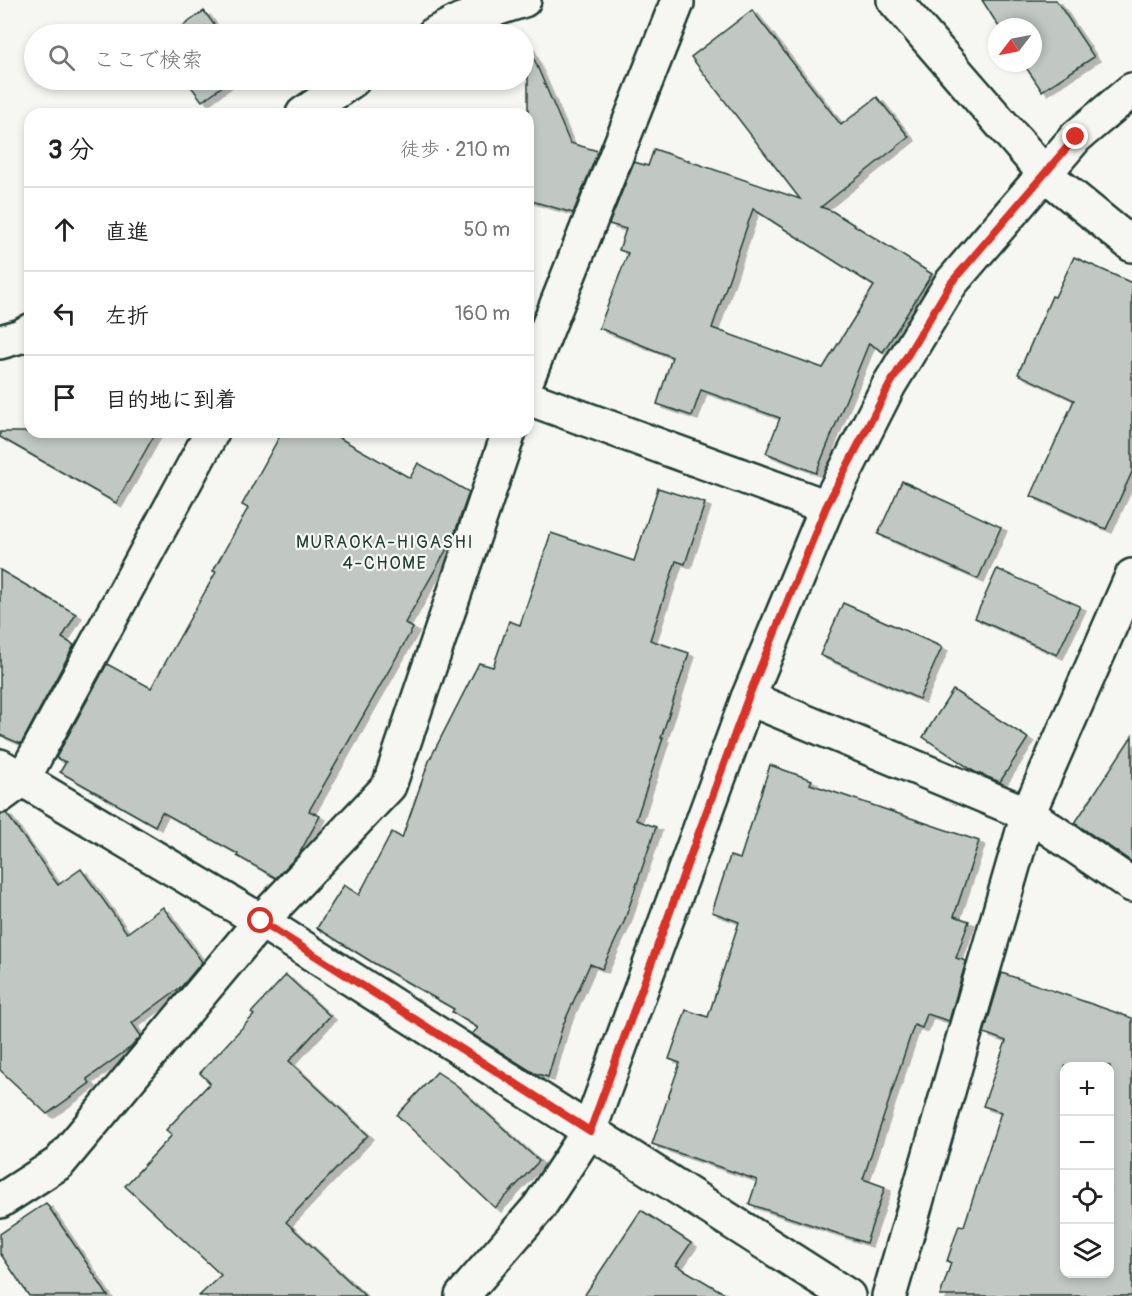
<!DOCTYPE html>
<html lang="ja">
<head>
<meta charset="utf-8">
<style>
  :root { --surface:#fff; --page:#f2f2f2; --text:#222; --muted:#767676; --line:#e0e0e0 }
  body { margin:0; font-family:Pangolin,"Klee One",sans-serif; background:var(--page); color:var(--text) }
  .controls { position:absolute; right:18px; bottom:18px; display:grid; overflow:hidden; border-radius:12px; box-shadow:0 3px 9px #0003 }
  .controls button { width:54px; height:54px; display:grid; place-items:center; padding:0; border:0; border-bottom:2px solid var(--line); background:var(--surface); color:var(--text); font:30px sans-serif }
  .compass { position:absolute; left:988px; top:18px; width:54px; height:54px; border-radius:50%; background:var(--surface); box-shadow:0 3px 9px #0003; rotate:238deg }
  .stop { position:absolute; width:18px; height:18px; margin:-14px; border:4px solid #d93025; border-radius:50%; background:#fff }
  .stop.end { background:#d93025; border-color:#fff; box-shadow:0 2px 6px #0008 }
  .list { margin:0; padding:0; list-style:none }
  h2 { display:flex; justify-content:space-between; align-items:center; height:78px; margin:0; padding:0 24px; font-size:26px }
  h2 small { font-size:20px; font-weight:400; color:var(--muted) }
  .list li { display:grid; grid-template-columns:39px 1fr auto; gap:18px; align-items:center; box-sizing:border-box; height:84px; padding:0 24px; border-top:2px solid var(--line) }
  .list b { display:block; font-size:22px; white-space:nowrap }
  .list em { font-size:20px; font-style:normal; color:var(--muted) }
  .icon { flex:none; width:33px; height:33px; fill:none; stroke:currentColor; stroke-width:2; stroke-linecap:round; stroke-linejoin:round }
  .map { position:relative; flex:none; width:1132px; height:1296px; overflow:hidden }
  .search { position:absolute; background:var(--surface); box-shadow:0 3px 9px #0003; left:24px; top:24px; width:510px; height:66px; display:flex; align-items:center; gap:15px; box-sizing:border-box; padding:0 21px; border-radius:33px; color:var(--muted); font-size:22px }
  .panel { position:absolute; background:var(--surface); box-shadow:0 3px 9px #0003; left:24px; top:108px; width:510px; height:330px; border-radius:18px }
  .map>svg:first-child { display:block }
  .building { fill:#c1c8c3; stroke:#1f3d34; stroke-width:1.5; fill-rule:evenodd; filter:url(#shadow) }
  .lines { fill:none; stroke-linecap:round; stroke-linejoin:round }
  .minor-casing { stroke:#1f3d34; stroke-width:38 }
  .tertiary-casing { stroke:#1f3d34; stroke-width:38 }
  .minor { stroke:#f6f6f2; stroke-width:33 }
  .tertiary { stroke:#f6f6f2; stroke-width:33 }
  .route { stroke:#d93025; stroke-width:8 }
  .labels { text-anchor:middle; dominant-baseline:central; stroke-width:4.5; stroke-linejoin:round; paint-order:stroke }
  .neighbourhood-label { font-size:18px; letter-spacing:1.5px; fill:#1f3d34; stroke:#f6f6f2 }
</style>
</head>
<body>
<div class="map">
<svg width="1132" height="1296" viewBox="0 0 1132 1296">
  <defs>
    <filter id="shadow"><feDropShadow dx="6" dy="4" stdDeviation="0" flood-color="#0004"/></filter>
  </defs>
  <rect width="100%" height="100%" fill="#f6f6f2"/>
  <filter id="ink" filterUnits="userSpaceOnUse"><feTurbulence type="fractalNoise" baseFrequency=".0167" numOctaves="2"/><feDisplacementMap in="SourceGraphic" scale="12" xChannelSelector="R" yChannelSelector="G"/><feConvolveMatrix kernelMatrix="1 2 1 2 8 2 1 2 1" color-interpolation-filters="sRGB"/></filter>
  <g filter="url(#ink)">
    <g class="building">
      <path d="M982,0H1056L1094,57L1042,91L1023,63H1033V27H999Z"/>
      <path d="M752,10L841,125L877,97L909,137L821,207L832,211L932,274L883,352L869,343L816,473L766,453L780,418L701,390L692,416L657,404L672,357L599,328L628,253L619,250L626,229L609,224L634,162L648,166L654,149L800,199L691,57ZM753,209L874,286L823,368L712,328Z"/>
      <path d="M204,11L221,34H173L187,23Z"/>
      <path d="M528,45L570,143L598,151L573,213L528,200Z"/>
      <path d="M186,80H231L202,101Z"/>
      <path d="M1074,257L1132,283V472L1106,529L1031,496L1074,400L1018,374L1052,296L1055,297Z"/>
      <path d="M0,432H156L116,503L0,437Z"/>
      <path d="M282,432H329L410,478L418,463L469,492L453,538L405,623L413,628L309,811L320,816L299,854L276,878L237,856L238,854L162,812L155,826L60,772L66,762L56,758L107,664L151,688L216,572L213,571L248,508L242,505Z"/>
      <path d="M902,481L1001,527L978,579L878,534Z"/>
      <path d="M658,488L705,503L685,564L676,561L650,640L689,653L661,738H663L636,820L656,827L624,922L602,969L590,964L563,1025L548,1077L534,1073L472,1034L478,1028L452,1012L454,1009L372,962L317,928L344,885L359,895L392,832L402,838L429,761L479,663L493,667L509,621L520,625L551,533L634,561Z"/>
      <path d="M997,569L1080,606L1057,655L975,618Z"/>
      <path d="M0,570L76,614L62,638L74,645L21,744L0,735Z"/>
      <path d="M843,603L942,647L919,699L820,655Z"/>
      <path d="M953,690L1028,738L1000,782L975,772L923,737Z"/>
      <path d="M1132,736V862L1075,823Z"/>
      <path d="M770,765L812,780L810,784L979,841L954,916L969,921L956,958L966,961L949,1021L927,1014L922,1028L914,1025L863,1179L885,1187L866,1243L749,1204L757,1180L652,1144L680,1063L669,1059L686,1010L708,1017L739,922L712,912L730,856L740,859Z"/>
      <path d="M6,813L58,885L81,869L127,933L163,907L202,962L182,986L132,1023L141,1036L131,1047L87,1079L90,1083L47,1114L0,1070V814Z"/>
      <path d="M1002,973L1132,1018V1296H940L951,1263L947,1261L959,1225L964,1226L1001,1112L983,1106L1006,1041L984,1033ZM1065,1066H1110V1274H1065Z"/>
      <path d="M286,975L330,1016L289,1061L368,1135L286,1222L365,1296H199L221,1275L125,1186L172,1135L166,1130L210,1083L200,1073L254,1015L251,1013Z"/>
      <path d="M437,1072L455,1084L539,1161L495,1208L397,1115Z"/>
      <path d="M46,1203L86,1262L108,1296H29L0,1253V1234Z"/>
      <path d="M641,1210L691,1243L676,1265L729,1296H584Z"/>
    </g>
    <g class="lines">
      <defs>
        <g id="minor">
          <path d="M894,0L1045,174L1132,245"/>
          <path d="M434,34L461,20L524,0"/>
          <path d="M303,114L353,80"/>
          <path d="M0,342L21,336L30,331"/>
          <path d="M528,377L677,3"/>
          <path d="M528,398L827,507"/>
          <path d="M748,698L1028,814L1132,885"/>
          <path d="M0,766L261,921L848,1296"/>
          <path d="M0,796L23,779L212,432"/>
          <path d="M0,1201L59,1163L261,921L389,786L509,432"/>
          <path d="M889,1296L1028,814L1132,576"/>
        </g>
        <path id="tertiary" d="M462,1296L539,1207L589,1131L748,698L827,507L889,385L951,283L1076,137L1132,90"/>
      </defs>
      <use href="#minor" class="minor-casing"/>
      <use href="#tertiary" class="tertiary-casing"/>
      <use href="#minor" class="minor"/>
      <use href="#tertiary" class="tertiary"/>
    </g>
  </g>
  <g class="lines" filter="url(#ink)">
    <path class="route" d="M261,921L590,1131L748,698L826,507L889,386L951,283L1076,137"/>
  </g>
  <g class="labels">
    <g class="neighbourhood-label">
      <text x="385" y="542">MURAOKA-HIGASHI<tspan x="385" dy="21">4-CHOME</tspan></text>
    </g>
  </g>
</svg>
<div class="controls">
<button>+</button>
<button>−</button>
<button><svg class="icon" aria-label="locate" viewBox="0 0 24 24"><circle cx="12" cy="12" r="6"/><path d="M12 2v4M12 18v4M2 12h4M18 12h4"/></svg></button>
<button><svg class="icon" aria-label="layers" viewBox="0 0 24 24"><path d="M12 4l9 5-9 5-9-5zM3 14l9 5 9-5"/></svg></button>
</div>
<svg class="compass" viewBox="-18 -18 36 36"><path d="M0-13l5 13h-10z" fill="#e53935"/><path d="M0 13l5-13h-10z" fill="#767676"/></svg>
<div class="stop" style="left:261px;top:921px"></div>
<div class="stop end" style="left:1076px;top:137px"></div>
<div class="search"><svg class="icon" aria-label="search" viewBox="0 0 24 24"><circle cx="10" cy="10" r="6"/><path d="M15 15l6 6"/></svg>ここで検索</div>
<section class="panel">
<h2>3 分<small>徒歩 · 210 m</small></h2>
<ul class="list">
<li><svg class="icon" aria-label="ahead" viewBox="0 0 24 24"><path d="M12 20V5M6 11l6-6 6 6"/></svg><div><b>直進</b></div><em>50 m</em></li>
<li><svg class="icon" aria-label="left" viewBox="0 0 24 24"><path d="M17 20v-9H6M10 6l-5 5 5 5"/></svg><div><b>左折</b></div><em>160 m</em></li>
<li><svg class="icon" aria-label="arrive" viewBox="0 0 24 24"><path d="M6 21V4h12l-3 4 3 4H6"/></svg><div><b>目的地に到着</b></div></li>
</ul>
</section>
</div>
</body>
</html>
